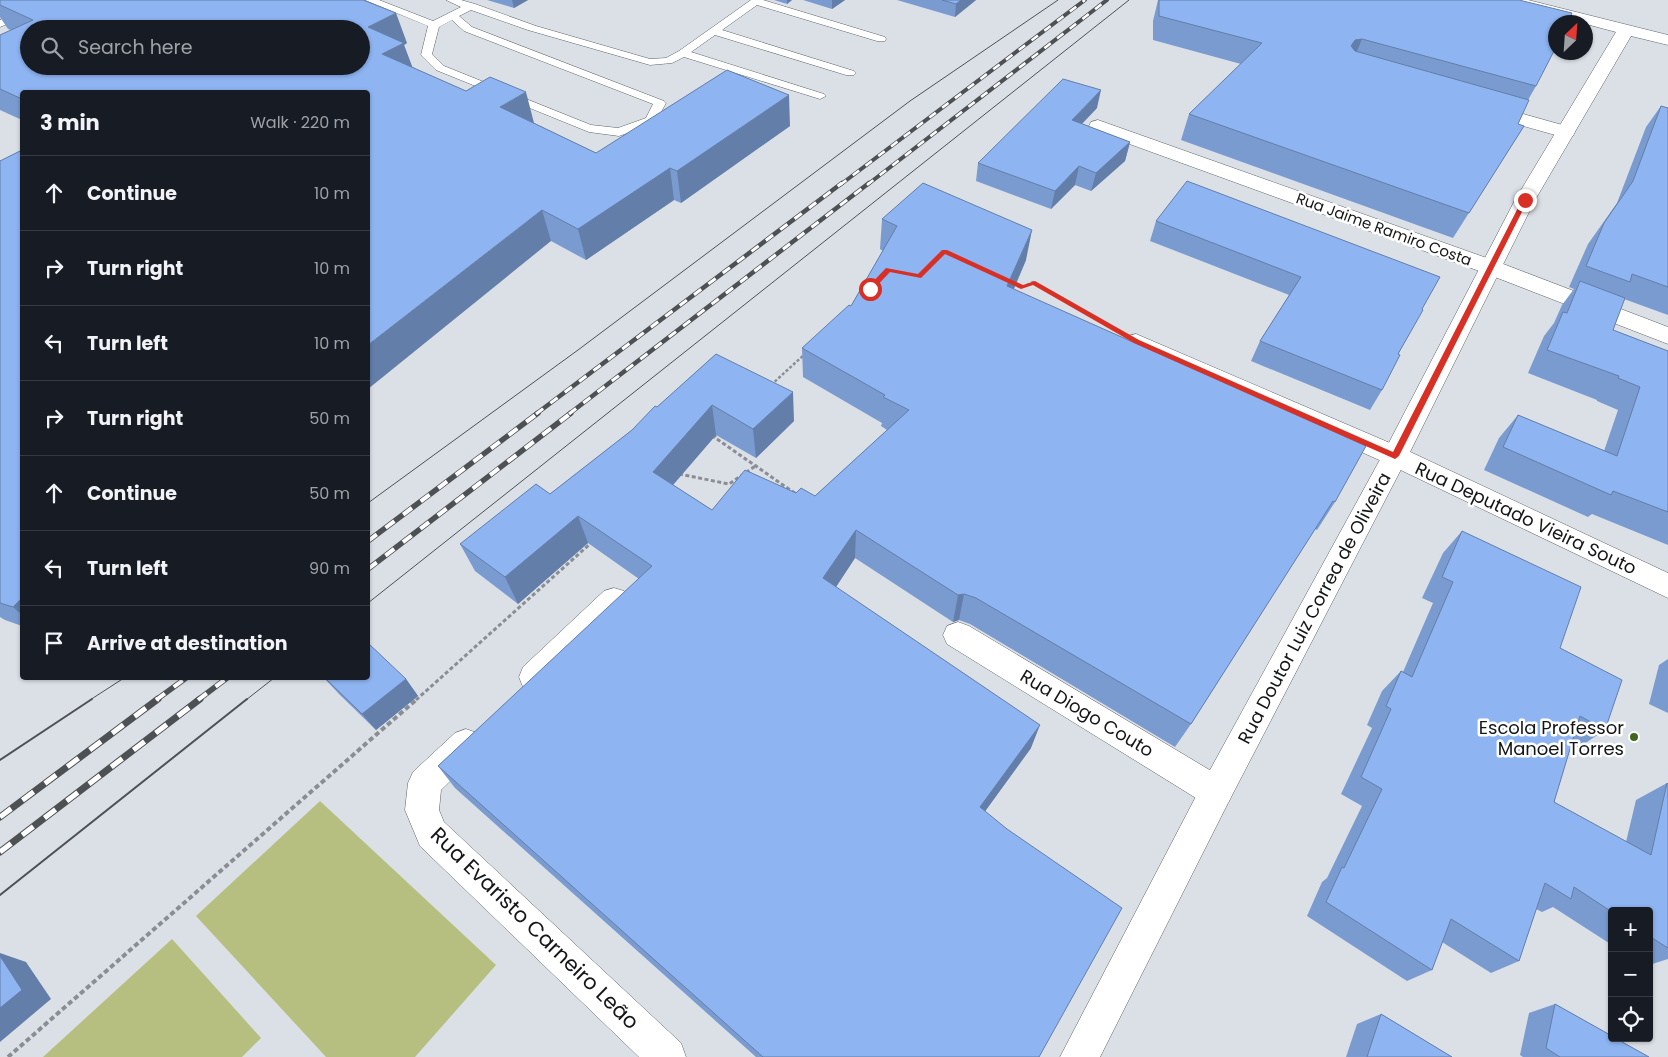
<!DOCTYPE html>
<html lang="en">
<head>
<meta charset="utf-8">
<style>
  :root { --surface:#171b24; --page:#242831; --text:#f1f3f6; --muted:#9ea1a6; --line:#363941 }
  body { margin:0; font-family:Poppins,sans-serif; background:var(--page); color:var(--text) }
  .controls { position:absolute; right:15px; bottom:15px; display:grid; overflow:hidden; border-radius:5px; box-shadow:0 1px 4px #0004 }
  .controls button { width:45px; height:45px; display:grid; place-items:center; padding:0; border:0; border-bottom:1px solid var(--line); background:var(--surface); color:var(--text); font:25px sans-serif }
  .compass { position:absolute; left:1548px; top:15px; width:45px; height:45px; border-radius:50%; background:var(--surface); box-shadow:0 1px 4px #0004; rotate:25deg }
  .stop { position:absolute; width:15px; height:15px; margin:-11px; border:4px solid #d93025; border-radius:50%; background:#fff }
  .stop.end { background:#d93025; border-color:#fff; box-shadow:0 1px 5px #0008 }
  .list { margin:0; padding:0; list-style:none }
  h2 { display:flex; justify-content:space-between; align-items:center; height:65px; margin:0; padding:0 20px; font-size:21px }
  h2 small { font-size:16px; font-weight:400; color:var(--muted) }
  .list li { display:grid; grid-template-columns:32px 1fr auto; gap:15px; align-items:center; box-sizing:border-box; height:75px; padding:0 20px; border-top:1px solid var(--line) }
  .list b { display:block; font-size:19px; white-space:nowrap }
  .list em { font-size:16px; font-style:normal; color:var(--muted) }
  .icon { flex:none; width:28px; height:28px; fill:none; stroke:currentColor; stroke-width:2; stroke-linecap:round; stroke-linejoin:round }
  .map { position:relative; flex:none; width:1668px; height:1057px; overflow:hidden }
  .search { position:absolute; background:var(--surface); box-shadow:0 1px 4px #0004; left:20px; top:20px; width:350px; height:55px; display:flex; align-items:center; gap:12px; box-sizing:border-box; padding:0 18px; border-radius:28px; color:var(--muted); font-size:19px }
  .panel { position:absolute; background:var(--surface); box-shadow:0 1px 4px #0004; left:20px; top:90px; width:350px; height:590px; border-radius:5px }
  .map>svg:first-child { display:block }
  .green { fill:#b6bf7f }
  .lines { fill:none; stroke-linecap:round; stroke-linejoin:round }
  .service-casing { stroke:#5e6268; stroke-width:1 }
  .minor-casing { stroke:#5e6268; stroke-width:1 }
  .tertiary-casing { stroke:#5e6268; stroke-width:1 }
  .path-far2 { stroke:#8a8e93; stroke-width:2.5; stroke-dasharray:3 2; stroke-linecap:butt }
  .path-far1 { stroke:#8a8e93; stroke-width:3; stroke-dasharray:4 2.5; stroke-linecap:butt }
  .path { stroke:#8a8e93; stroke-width:4; stroke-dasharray:5 3; stroke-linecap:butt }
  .service { fill:#fff; fill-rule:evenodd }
  .minor { fill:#fff; fill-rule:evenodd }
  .tertiary { fill:#fff; fill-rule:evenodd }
  .tram-far1 { stroke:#4e5154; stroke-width:1 }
  .tram { stroke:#4e5154; stroke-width:2 }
  .rail-far3-casing { stroke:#4e5154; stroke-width:4 }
  .rail-far2-casing { stroke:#4e5154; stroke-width:4.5 }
  .rail-far1-casing { stroke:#4e5154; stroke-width:5.5 }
  .rail-casing { stroke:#4e5154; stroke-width:7 }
  .rail-far3 { stroke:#fff; stroke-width:2.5; stroke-dasharray:8; stroke-linecap:butt }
  .rail-far2 { stroke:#fff; stroke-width:3; stroke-dasharray:9; stroke-linecap:butt }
  .rail-far1 { stroke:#fff; stroke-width:4; stroke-dasharray:11; stroke-linecap:butt }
  .rail { stroke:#fff; stroke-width:5; stroke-dasharray:14; stroke-linecap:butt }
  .wall { fill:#7a9bd0 }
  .shaded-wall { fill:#637ea9 }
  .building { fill:#8eb4f2; stroke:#637ea9; fill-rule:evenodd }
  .route { fill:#d93025 }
  .poi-dot { fill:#41661f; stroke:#fff; stroke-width:2 }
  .labels { text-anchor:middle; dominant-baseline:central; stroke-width:5; stroke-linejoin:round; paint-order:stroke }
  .far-street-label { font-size:15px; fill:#131517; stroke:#fff }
  .street-label { font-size:18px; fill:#131517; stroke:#fff }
  .poi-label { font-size:18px; fill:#131517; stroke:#fff; text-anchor:end }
  .near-street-label { font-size:21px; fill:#131517; stroke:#fff }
</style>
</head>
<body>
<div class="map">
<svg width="1668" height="1057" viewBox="0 0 1668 1057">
  <rect width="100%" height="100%" fill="#dbe0e7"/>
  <g class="green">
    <path d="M320,801L496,965L415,1057H326L196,916Z"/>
    <path d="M172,939L261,1038L242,1057H43Z"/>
  </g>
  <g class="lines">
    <defs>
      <g id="service">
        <path d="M52,0H66L0,27V20Z"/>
        <path d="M365,0H379L433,21L461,7L446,0H461L475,4L536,26L650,59L666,58L679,51L751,0H763L885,37L886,39L885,41H877L757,5L722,30L854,71L856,73L854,75H846L715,35L691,52L824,94L826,96L820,99L684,57L672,63L650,65L528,30L471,10L459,16L472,27L664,101L666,103L655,123L619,136L589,132L436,70L421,55L428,26ZM452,20L464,31L653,104L646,118L618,128L591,125L444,66L432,54L439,27Z"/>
      </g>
      <g id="minor">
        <path d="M1484,103L1573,128L1575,132L1573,136L1566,138L1477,113L1475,109L1477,105Z"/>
        <path d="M1098,120L1498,262L1668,327V344L1482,272L1091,130L1089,126L1091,122Z"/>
        <path d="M1136,334L1404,449L1668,573V598L1386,463L1128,348L1124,342L1128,336Z"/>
        <path d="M614,588L624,591L629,600L624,609L545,687L534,691L523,687L519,677L523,667L604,591Z"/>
        <path d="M958,622L969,626L1228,781L1233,792L1228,803L1216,808L1204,803L947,644L943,635L947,626Z"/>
        <path d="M466,729L477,733L482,744L477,755L441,790L439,810L444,822L681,1043L686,1057H639L420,846L405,810L408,783L413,772L455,733Z"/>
      </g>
      <path id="tertiary" d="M1501,0H1528L1668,35V45L1631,36L1535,200L1408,456L1228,803L1100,1057H1060L1204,781L1382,456L1515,200L1616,32L1586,24V22H1579L1503,3Z"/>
    </defs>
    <use href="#service" class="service-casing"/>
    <use href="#minor" class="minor-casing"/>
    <use href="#tertiary" class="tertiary-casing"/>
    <g class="path-far2">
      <path d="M1013,283L1023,287L1033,282L1108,326"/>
      <path d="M771,385L805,354"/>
    </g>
    <g class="path-far1">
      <path d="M716,435L714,437L796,494"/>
      <path d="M679,474L729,484L757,465"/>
      <path d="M416,700L591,543"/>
    </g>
    <path class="path" d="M8,1057L417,699"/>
    <use href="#service" class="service"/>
    <use href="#minor" class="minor"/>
    <use href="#tertiary" class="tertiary"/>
    <g class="tram-far1">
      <path d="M368,503L578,350L910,101L1058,0"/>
      <path d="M368,603L1129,0"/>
      <path d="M90,700L124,678"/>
      <path d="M246,700L274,678"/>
    </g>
    <g class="tram">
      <path d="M0,760L92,699"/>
      <path d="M0,895L247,699"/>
    </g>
    <defs>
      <g id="rail-far3">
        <path d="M840,185L1085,0"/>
        <path d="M867,185L1107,0"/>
      </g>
      <g id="rail-far2">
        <path d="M536,414L842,183"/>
        <path d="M569,414L869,183"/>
      </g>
      <g id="rail-far1">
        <path d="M368,541L538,413"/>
        <path d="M368,569L571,413"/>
        <path d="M156,700L186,678"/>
        <path d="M198,700L227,678"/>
      </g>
      <g id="rail">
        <path d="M0,817L158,699"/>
        <path d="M0,852L200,699"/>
      </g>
    </defs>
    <use href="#rail-far3" class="rail-far3-casing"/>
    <use href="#rail-far2" class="rail-far2-casing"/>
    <use href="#rail-far1" class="rail-far1-casing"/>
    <use href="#rail" class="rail-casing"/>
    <use href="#rail-far3" class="rail-far3"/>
    <use href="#rail-far2" class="rail-far2"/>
    <use href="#rail-far1" class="rail-far1"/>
    <use href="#rail" class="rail"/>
  </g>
  <g class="wall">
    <path d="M0,0L407,43L404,45L412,67L534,123L596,153L790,126L681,203L674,200L586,260L551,241L368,92H22V120L0,110V35L11,30L8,29L0,17Z"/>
    <path d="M487,0H528L514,8Z"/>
    <path d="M774,0H792L787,4Z"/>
    <path d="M803,0H845L832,9Z"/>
    <path d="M897,0H976L955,17Z"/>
    <path d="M1158,0H1519L1536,86L1528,100L1518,124L1524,126L1453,238L1181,140L1189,114L1241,64L1153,40V21Z"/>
    <path d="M1661,106L1668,108V315L1624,299L1613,330L1668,351V545L1592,514L1588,517L1484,470L1499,438L1518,415L1604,451L1618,410L1597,401V400L1528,373L1544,336L1554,323L1562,305L1574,289L1569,287L1588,244L1617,203L1646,127Z"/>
    <path d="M1097,108L1082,124L1130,142L1125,161L1091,191L1075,185L1051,209L976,181L978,163Z"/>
    <path d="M22,150V626L5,620L0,617V161Z"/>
    <path d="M882,219L1026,260L1014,289L1335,502L1317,530L1315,529L1191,724L1175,747L970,624L959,620L953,622L855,558L836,587L1031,748L985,811L1039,1057H756L455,788L438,766L639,579L588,543L518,604L475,571L460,544L550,494L632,430L716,354L794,421L756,458L716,435L673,485L712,510L796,493L815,496L887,430L881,426L882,423L803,377L802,348L851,306L883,251L880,249Z"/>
    <path d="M1156,221L1422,309L1398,354L1382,390L1370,410L1251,361L1260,341L1289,295L1150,241Z"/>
    <path d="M1462,531L1560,648L1605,730L1578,748L1571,745L1554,802L1626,842L1636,800L1667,783L1668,784V959L1649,965V911H1612V945L1553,907L1542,912L1536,909L1519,961L1491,973L1442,942L1432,970L1407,981L1307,916L1322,882L1327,878L1362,806L1341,794L1372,728L1367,725L1382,691L1401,671L1403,672L1433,603L1422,598L1443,553Z"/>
    <path d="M1668,659V713L1649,704L1659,665Z"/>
    <path d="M324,678L406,679L418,696L376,730L339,694Z"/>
    <path d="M1555,1004L1649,1057H1523L1520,1055L1529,1013Z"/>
    <path d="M1381,1014L1452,1057H1346L1357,1024Z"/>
  </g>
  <g class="shaded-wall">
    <path d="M512,0H528L514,8Z"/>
    <path d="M787,0H792L787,4Z"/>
    <path d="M832,0H845L832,9Z"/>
    <path d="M961,0H976L955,17L956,4Z"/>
    <path d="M396,13L407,43L404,45L415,74L393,84L368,27Z"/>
    <path d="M1362,39L1352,63L1351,46L1355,40Z"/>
    <path d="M1101,90L1097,108L1068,138L1072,120Z"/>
    <path d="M526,92L534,123L509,138L500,107Z"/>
    <path d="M789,95L790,126L681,203L677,171Z"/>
    <path d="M1130,142L1125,161L1091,191L1096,173Z"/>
    <path d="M1079,166L1075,185L1051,209L1055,191Z"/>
    <path d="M670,168L674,200L586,260L578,229Z"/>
    <path d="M542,210L551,241L368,389V345Z"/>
    <path d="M1032,230L1026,260L1002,316L1007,286Z"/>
    <path d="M793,392L794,421L756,458L753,429Z"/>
    <path d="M712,405L716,435L659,501L653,472Z"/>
    <path d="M578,516L588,543L518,604L505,577Z"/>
    <path d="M856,530L855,558L824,605L823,578Z"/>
    <path d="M964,594L959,620L953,622L958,595Z"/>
    <path d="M22,598V615L13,607Z"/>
    <path d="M406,679L418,696L376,730L362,714Z"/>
    <path d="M1040,725L1031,748L973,828L980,807Z"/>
    <path d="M0,953L26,962L51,999L0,1042Z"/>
  </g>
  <g class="building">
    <path d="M0,0H363L396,13L368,27L404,43L382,54L466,91L490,77L526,92L500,107L596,153L727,70L789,95L677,171L670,168L578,229L542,210L368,345V92H22V99L0,89V35L33,20L0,5ZM29,29H361V66H29Z"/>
    <path d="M942,0H961L956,4Z"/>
    <path d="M1159,0H1519L1572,13L1568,22H1556V47L1536,86L1362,39L1355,40L1351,46L1355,51L1529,100L1518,124L1524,126L1469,213L1189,114L1262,43L1159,16Z"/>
    <path d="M1063,79L1101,90L1072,120L1130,142L1096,173L1079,166L1055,191L978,163Z"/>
    <path d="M1661,106L1668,108V287L1632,274L1630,282L1586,266L1604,223L1633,181Z"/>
    <path d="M22,150V598L13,607L0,603V161Z"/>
    <path d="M1187,181L1440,277L1422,309L1423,310L1398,354L1400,355L1382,390L1260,341L1301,277L1156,221Z"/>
    <path d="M923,183L1032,230L1007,286L1366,446L1335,502L1333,501L1191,724L976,598L964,594L958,595L856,530L823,578L1040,725L980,807L1007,829L1122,908L1039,1057H763L438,766L652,566L578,516L505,577L460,544L536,484L550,494L632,430L655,406L657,407L716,354L793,392L753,429L712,405L653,472L712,510L745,470L796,493L801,488L815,496L909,410L883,397L885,395L802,348L849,305L851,306L897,226L882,219Z"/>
    <path d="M1580,281L1625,298L1613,330L1668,351V512L1613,491L1611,495L1503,447L1518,415L1617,456L1640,387L1618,378L1619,376L1547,350L1563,312L1567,313Z"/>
    <path d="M1462,531L1581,587L1560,648L1622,680L1605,730L1580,716L1554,802L1651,855L1667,783L1668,784V948L1649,936V911H1612V912L1574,887L1571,899L1545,883L1519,961L1451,919L1432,970L1326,902L1342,867L1344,868L1382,789L1361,777L1391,709L1386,706L1401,671L1412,677L1453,582L1442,577Z"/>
    <path d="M368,643L406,679L362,714L325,678H368Z"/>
    <path d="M0,956L22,990L0,1008Z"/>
    <path d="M1555,1004L1612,1036V1038H1615L1649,1057H1560L1546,1048Z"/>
    <path d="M1381,1014L1452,1057H1367Z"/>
  </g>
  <path class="route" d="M1525,198L1528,200L1399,456L1395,459L1134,343L1033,285L1021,289L945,254L921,278L890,272L872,291L866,289L886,268L918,274L942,250H947L1023,285L1035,281L1139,340L1393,452L1522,200Z"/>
  <circle class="poi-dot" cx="1634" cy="737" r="5"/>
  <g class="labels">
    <g class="far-street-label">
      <text transform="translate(1384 229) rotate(20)">Rua Jaime Ramiro Costa</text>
    </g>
    <g class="street-label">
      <text transform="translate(1526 518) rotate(25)">Rua Deputado Vieira Souto</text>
      <text transform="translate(1314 608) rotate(-62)">Rua Doutor Luiz Correa de Oliveira</text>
      <text transform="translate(1087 713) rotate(31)">Rua Diogo Couto</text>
    </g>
    <g class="poi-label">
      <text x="1624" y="727">Escola Professor<tspan x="1624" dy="21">Manoel Torres</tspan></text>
    </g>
    <g class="near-street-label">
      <text transform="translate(535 928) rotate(44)">Rua Evaristo Carneiro Leão</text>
    </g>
  </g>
</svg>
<div class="controls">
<button>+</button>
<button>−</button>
<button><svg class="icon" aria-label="locate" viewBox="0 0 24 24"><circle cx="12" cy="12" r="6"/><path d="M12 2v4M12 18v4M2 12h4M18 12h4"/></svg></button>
</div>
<svg class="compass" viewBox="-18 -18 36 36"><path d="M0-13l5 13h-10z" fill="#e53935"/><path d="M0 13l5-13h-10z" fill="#9ea1a6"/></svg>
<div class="stop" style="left:870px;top:289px"></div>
<div class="stop end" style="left:1525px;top:200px"></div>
<div class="search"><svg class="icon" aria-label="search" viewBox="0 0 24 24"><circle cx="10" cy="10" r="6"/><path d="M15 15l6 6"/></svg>Search here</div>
<section class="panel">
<h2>3 min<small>Walk · 220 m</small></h2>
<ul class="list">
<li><svg class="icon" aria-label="ahead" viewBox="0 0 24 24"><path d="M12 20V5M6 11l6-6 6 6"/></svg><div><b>Continue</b></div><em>10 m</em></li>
<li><svg class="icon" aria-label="right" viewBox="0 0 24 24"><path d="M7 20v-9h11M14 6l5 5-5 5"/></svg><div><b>Turn right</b></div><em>10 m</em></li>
<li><svg class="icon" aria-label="left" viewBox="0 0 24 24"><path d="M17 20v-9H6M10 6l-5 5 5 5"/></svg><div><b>Turn left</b></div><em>10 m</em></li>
<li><svg class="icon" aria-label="right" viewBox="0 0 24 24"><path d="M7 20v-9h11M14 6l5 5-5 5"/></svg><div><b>Turn right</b></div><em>50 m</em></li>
<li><svg class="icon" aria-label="ahead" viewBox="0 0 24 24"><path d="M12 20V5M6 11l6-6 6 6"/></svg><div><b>Continue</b></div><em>50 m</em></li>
<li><svg class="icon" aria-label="left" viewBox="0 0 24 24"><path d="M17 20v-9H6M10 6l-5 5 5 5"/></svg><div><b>Turn left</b></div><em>90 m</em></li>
<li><svg class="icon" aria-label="arrive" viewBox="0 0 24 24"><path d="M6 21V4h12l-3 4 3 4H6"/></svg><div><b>Arrive at destination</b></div></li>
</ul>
</section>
</div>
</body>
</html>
